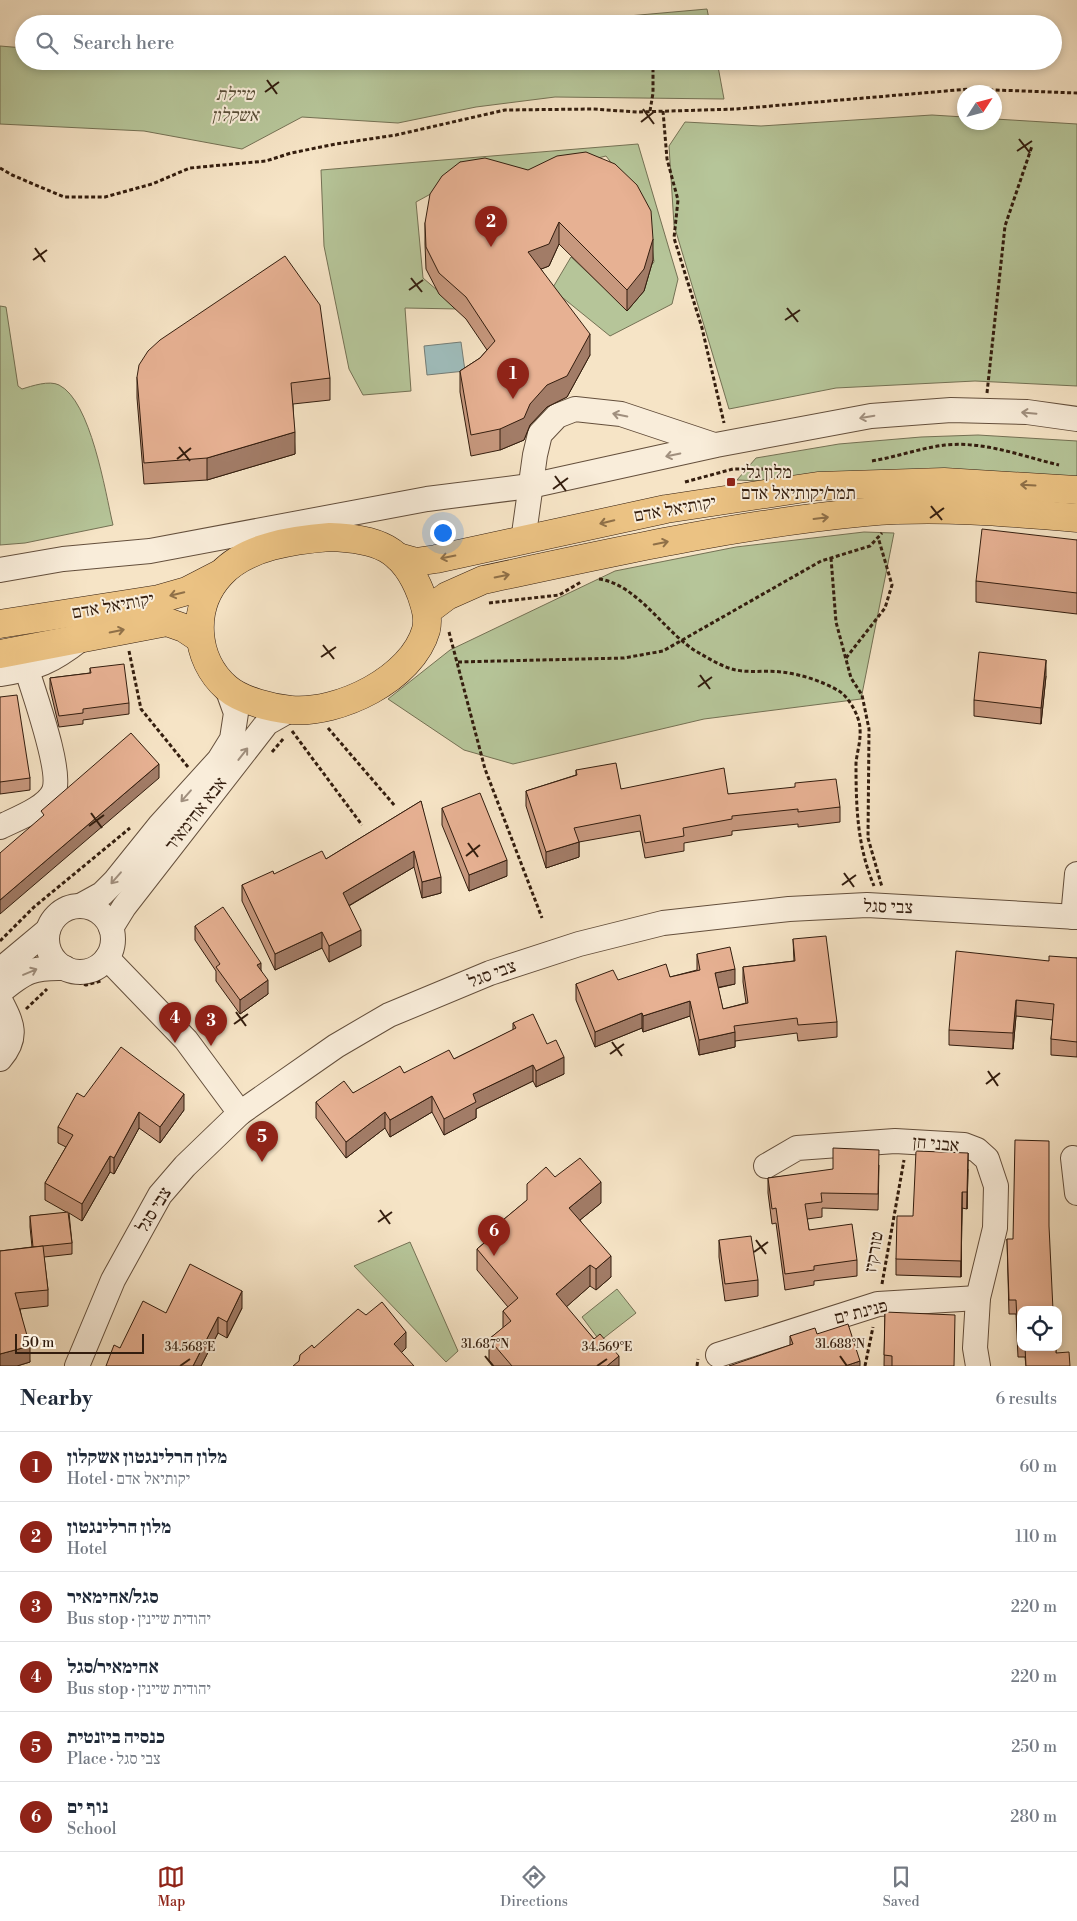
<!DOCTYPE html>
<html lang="en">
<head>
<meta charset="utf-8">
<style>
  :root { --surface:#fff; --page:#f6f6f7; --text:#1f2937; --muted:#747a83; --line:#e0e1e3; --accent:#8f2418 }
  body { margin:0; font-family:"Libre Bodoni","Frank Ruhl Libre",serif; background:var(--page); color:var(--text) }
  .controls { position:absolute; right:15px; bottom:15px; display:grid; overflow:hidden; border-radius:10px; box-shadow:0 2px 8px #0003 }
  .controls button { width:45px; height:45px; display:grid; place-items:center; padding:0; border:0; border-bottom:1px solid var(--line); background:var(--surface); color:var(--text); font:25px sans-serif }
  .compass { position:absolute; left:957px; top:85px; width:45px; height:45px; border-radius:50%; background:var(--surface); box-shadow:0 2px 8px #0003; rotate:54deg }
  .scale { position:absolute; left:15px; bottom:12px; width:129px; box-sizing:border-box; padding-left:5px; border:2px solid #331d0e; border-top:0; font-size:14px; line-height:18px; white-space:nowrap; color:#331d0e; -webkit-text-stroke:4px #f9edda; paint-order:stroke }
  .you { position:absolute; left:442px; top:532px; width:18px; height:18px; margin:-12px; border:4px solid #fff; border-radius:50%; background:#1a73e8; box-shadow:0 0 0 8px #1a73e833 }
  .badge { display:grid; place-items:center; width:32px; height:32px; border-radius:50%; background:var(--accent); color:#fff; font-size:16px; font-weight:700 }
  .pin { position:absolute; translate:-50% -41px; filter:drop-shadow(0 1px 2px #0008) }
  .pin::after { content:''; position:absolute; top:26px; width:18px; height:15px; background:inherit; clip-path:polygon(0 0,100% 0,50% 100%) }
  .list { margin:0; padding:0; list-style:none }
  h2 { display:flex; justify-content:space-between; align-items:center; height:65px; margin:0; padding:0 20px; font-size:21px }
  h2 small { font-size:16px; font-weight:400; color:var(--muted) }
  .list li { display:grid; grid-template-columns:32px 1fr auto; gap:15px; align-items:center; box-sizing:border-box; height:70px; padding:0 20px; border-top:1px solid var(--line) }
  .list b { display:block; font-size:19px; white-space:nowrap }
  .list p { margin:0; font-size:16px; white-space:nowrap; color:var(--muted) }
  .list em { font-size:16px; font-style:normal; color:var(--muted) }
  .icon { flex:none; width:28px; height:28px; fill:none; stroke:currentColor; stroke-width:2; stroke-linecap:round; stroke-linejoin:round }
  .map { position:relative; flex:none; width:1077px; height:1366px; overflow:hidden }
  .search { position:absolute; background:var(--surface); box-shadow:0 2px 8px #0003; left:15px; right:15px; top:15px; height:55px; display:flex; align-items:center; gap:12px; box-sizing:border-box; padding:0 18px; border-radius:28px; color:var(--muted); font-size:19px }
  .sheet { height:485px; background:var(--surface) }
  nav { display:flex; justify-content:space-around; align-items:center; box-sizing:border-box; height:70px; border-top:1px solid var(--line); background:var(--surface); font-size:14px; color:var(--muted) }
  nav a { display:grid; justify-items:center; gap:2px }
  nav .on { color:var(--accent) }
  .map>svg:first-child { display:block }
  .green { fill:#b6c599; stroke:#747154 }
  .water { fill:#9fbdbc; stroke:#747d76 }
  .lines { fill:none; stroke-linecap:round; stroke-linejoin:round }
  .minor-casing { stroke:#644f3c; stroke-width:26 }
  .major-casing { stroke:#331d0e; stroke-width:29 }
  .path { stroke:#331d0e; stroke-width:3; stroke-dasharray:4 2.5; stroke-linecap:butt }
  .minor { stroke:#f9edda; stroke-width:24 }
  .major { stroke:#ebc283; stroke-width:28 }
  .wall { fill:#c7987e; stroke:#331d0e }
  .shaded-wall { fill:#a27c67; stroke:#331d0e }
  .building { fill:#e7b193; stroke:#331d0e }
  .oneway { stroke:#a08f7e }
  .oneway2 { stroke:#8f7048 }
  .ticks { fill:none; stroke:#331d0e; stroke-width:2 }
  .poi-dot { fill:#8f2418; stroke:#f9edda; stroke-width:2 }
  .labels { text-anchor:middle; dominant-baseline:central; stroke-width:4; stroke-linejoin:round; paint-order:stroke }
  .park-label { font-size:18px; font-style:italic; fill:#5a4f38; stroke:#f9edda }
  .poi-label { font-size:18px; fill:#331d0e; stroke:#f9edda; text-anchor:start }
  .street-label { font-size:18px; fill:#331d0e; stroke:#f9edda }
  .ticks-label { font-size:12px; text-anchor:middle; fill:#331d0e; stroke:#f9edda; stroke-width:4; stroke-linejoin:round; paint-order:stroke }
</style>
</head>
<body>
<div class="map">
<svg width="1077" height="1366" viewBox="0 0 1077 1366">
  <rect width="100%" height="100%" fill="#f6e4c6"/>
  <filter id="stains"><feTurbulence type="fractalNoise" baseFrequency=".004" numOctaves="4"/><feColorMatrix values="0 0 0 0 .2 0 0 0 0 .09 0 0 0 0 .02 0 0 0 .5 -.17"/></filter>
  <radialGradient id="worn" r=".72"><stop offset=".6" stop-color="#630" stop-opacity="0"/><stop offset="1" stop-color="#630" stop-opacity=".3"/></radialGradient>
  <g class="green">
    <path d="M707,9L710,24H538Z"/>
    <path d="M0,46L24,48V61H717L724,99L555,97L476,107L398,123L302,117L242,149L144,131L0,124Z"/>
    <path d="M932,115L964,117V122H994L995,119L1077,124V386L975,381L836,388L729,409L674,225L669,146L685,122L761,126Z"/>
    <path d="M638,144L678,279L672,304L610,336L552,289L571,257L619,302L654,262L647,209L606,156L528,175L478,168L416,202L423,278L459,309L405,308L411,391L363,395L349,369L324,246L321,170Z"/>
    <path d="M0,306L6,307L18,386L22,389C32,386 49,380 59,385C91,401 105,491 113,525L25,543L0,545Z"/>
    <path d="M978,435L1077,441V481L781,482L737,480L756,458L839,444L921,437Z"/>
    <path d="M864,532L894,533L861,699L704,719L513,764L464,750L388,699L450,650L615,571L736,547Z"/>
    <path d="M410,1242L458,1351L446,1362L354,1266Z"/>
    <path d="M617,1289L636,1313L600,1341L582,1317Z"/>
  </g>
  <path class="water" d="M461,342L465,371L427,375L424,346Z"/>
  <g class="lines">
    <defs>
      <g id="minor">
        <path d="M523,541L535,455L540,434L557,416L575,409L621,414L714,445"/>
        <path d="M0,570L63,559L150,551L427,499L530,486L716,445L871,416L951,410L1027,412L1077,419"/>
        <path d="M0,674C36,669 53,661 81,639"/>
        <path d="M0,827C16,819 47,808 54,791C62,770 34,694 27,670"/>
        <path d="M82,905L102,894L115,881L160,825L219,760L232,739L236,713L227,688"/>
        <circle cx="80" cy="939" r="33"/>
        <path d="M1073,917L1077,874"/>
        <path d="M111,928L124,907L267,723L290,710"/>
        <path d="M107,958L186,1040L240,1113"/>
        <path d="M0,970L48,930"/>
        <path d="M0,992C25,971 33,967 65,968"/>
        <path d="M0,1000C12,1023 19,1037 0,1059"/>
        <path d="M1073,1158L1077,1193"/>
        <path d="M766,1166L797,1148L895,1141L964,1145L977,1150L987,1159L996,1186L995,1228L978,1298L975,1348L978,1366"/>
        <path d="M718,1355L878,1304L978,1298"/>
        <path d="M77,1366L113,1280L160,1195L185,1166L240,1113L336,1046L389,1015L490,973L579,944L663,923L789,909L867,905L1077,917"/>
      </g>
      <g id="major">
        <path d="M330,537C377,539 403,547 421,594C425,606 429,617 426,630C412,679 339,714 291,710C272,708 242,701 227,688C194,659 190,607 221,574C247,546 294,540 330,537Z"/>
        <path d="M398,557L416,562L436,559L666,509L818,486L944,482L1077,490"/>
        <path d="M427,611L447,596L483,580C609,553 737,524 866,512C936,506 1007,512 1077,518"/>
        <path d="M0,624L159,599L187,591L220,574"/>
        <path d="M0,654L167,622L184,628L199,638"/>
      </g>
    </defs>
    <use href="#minor" class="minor-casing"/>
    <use href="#major" class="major-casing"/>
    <g class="path">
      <path d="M650,111L653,93V61"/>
      <path d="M663,111L667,159L678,200L674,238L702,328L724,423"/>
      <path d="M0,168L12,175L64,197H105L152,184L190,168L266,161L291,153L336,144L396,135L505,110L592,109L638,112L736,109L969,89L1077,93"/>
      <path d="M987,393L1005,226L1032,146"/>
      <path d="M872,461C896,457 921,448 945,445C985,441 1021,456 1059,465"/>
      <path d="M685,482L733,469H777"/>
      <path d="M831,558L836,622L851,678L862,695L869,729L868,838L882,887"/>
      <path d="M599,579C640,585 666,636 701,654C711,660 725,668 736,670C750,673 766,670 781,672C800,674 822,681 839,691C849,697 860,717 860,729C861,741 857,752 856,763C856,807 857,845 874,886"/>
      <path d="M489,603L559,595L581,582"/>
      <path d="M449,632L485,769L542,918"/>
      <path d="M129,651L141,709L188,767"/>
      <path d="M846,658L885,608L892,585L878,537"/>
      <path d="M458,662L624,658L663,651L821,561L870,546L882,533"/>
      <path d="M328,728L395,806"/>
      <path d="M292,731L362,825"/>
      <path d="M272,752L284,738"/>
      <path d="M0,941L34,907L130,828"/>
      <path d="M78,982L86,985L101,981"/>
      <path d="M26,1009L47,989"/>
      <path d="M882,1284L904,1160"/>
      <path d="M697,1366L698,1359"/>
      <path d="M865,1366L873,1327"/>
    </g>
    <use href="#minor" class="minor"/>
    <use href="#major" class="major"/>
  </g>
  <g class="wall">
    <path d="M460,162L653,260L644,291L627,311L559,244L549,266L541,269L590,355L567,397L547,407L530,425L524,440L500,450L471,456L460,392V371L480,358L487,350L466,319L439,294L426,269L425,244V223Z"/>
    <path d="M137,377L330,378V400L293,404L295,454L207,480L144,484L137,398Z"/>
    <path d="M1077,540V614L976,602V581Z"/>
    <path d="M90,668L129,703V714L83,720V724L59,727L50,689V678L90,673Z"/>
    <path d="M1046,676L1041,724L974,716V700Z"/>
    <path d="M0,697L30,778V790L0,794Z"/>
    <path d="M576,770L621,789L728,794L840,807V822L798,827V824L732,831V835L684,843V851L645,858L640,831L579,842V857L546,868L526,806V791L576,775Z"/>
    <path d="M421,801L441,893L422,898L414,867L349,906L361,946L329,962L322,948L275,970L242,901V885L326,859Z"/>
    <path d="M442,808L507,876L469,891L442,825Z"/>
    <path d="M195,926L261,970L268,994L240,1014L216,981V971L195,940Z"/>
    <path d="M793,939L837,1022V1037L798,1041L797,1033L735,1041V1047L699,1055L690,1016L643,1032L642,1028L595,1047L576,1000V984L670,977L697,970V954L735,984L718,988L723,1009L746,1003L743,982V967L794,961Z"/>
    <path d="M1077,958V1057L1051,1055V1039L1053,1020L1016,1016L1013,1049L949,1045V1030L1049,961Z"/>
    <path d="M513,1023L547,1044L564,1074L536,1087L533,1081L476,1109V1118L444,1135L432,1112L390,1137L385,1128L346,1158L316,1118V1102L353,1093L404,1073L454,1059L513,1030Z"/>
    <path d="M84,1097L184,1110L160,1143L139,1128L114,1174L110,1172L82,1221L69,1213L72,1243V1254L44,1257L48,1290V1306L20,1309L30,1362L17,1366H0V1251L32,1247L30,1227V1216L68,1213L45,1200V1183L66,1147L58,1143V1127Z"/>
    <path d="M879,1165L878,1210L822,1208V1217L807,1219L809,1230L857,1260V1276L814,1281V1285L785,1290L776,1223L772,1224L768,1193V1178Z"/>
    <path d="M968,1169L967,1209L962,1208L961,1277L896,1275V1259L913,1216Z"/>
    <path d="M555,1177L601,1203L580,1220L611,1277L596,1290L590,1286L566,1307L594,1339L619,1366H494L489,1360V1339L503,1328V1311L508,1307L477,1270V1249L491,1237V1230Z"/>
    <path d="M1007,1239L1021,1310V1347H1056V1353L1070,1366H1026L1025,1357H1018L1016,1314H1009Z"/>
    <path d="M719,1240L758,1280V1296L725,1301L719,1257Z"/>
    <path d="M242,1308L227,1338L218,1333L201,1366H106L120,1348L166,1313Z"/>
    <path d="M885,1312L954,1366H884Z"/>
    <path d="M817,1334L860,1366L790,1345V1336Z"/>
  </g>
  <g class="shaded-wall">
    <path d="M559,222V244L549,266L528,274V252Z"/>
    <path d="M653,239V260L644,291L627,311V290Z"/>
    <path d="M590,334V355L567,397L547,407L530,425L524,440L500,450V429Z"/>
    <path d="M295,432V454L207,480V458Z"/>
    <path d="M1046,660V676L1041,724V708Z"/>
    <path d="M159,764V778L0,914V900Z"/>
    <path d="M579,842V857L546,868V852Z"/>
    <path d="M414,851V867L343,909V893Z"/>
    <path d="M507,860V876L469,891V875Z"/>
    <path d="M441,877V893L422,898V882Z"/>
    <path d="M361,930V946L329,962V946Z"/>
    <path d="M322,932V948L275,970V954Z"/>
    <path d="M261,963V977L257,965Z"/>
    <path d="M735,969V984L715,988V973Z"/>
    <path d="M268,980V994L240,1014V1000Z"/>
    <path d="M1016,1000V1016L1013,1049V1033Z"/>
    <path d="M690,1001V1016L643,1032V1016Z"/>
    <path d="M642,1013V1028L595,1047V1032Z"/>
    <path d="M735,1032V1047L699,1055V1040Z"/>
    <path d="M564,1057V1074L536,1087V1071Z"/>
    <path d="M533,1065V1081L476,1109V1118L444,1135V1119L473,1094Z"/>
    <path d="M184,1094V1110L160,1143V1127Z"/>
    <path d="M432,1096V1112L390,1137V1120Z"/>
    <path d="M139,1112V1128L114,1174V1158Z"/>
    <path d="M385,1112V1128L346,1158V1142Z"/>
    <path d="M968,1153V1169L967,1209V1192Z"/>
    <path d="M110,1156V1172L82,1221V1204Z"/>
    <path d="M601,1182V1203L569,1229V1208Z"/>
    <path d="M962,1192V1208L961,1277V1261Z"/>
    <path d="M611,1256V1277L596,1290V1269Z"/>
    <path d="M590,1265V1286L556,1316V1294Z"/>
    <path d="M242,1291V1308L227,1338V1322Z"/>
    <path d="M218,1317V1333L201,1366H193Z"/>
    <path d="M406,1332V1348L394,1360V1344Z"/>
    <path d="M30,1346V1362L17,1366H0V1354Z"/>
    <path d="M619,1356V1366H607Z"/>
    <path d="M860,1361V1366H845Z"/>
  </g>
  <g class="building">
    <path d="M586,152L615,164L637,185L651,211L653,239L644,269L627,290L559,222L549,244L528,252L590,334L567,376L547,385L530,404L524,418L500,429L471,435L460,371L480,358L495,341L466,297L439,273L426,247L425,223L430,194L442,176L460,162L485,158L528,170L557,156Z"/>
    <path d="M285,256L320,305L330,378L291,383L295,432L207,458L144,463L137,377L139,365L148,351L160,340Z"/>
    <path d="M982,529L1077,540V593L976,581Z"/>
    <path d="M979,652L1046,660L1041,708L974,700Z"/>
    <path d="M124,664L129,703L83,709V713L59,716L50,678L91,673L90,668Z"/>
    <path d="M17,695L30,778L0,782V697Z"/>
    <path d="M131,733L159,764L0,900V853L44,815L41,811Z"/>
    <path d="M616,763L621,789L724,768L728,794L795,787V783L836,779L840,807L798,812V809L732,816V819L683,828L684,836L645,843L640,815L574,828L579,842L546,852L526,791L577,775L576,770Z"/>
    <path d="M480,793L507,860L469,875L442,808Z"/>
    <path d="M421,801L441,877L422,882L414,851L343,893L361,930L329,946L322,932L275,954L242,885L273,871L274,874L322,851L326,859Z"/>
    <path d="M223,907L261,963L257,965L268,980L240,1000L216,967L220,964L195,926Z"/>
    <path d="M826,936L837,1022L798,1025L797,1018L734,1026L735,1032L699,1040L690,1001L643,1016L642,1013L595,1032L576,984L613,970L618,980L666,964L670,977L700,970L697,954L730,947L735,969L715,973L723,1009L748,1003L743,967L795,961L793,939Z"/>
    <path d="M956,951L1049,961V956L1077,958V1042L1051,1039L1054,1004L1016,1000L1013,1033L949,1030Z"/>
    <path d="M533,1014L547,1044L556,1040L564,1057L536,1071L533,1065L473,1094L476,1102L444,1119L432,1096L390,1120L385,1112L346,1142L316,1102L344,1081L353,1093L400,1066L404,1073L449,1050L454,1059L516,1028L513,1023Z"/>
    <path d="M121,1047L184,1094L160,1127L139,1112L114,1158L110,1156L82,1204L45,1183L73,1135L58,1127L77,1093L84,1097Z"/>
    <path d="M1015,1140L1049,1141V1226L1053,1310H1021V1343H1018L1016,1300H1009L1007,1239H1013Z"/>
    <path d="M833,1148L879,1150L878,1194L821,1193L822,1202L805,1204L809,1230L852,1224L857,1260L814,1266V1270L785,1274L776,1208L772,1209L768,1178L833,1169Z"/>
    <path d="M916,1151L968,1153L967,1192H962L961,1261L896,1259L897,1216H913Z"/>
    <path d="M580,1158L601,1182L569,1208L611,1256L596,1269L590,1265L556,1294L594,1339L600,1334L619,1356L607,1366H512L489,1339L511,1321L503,1311L518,1298L477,1249L495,1234L491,1230L527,1200V1184L546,1167L555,1177Z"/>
    <path d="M68,1212L72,1243L33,1247L30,1216Z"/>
    <path d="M751,1236L758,1280L725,1284L719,1240Z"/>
    <path d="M43,1246L48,1290L15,1293L30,1346L0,1354V1251Z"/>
    <path d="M190,1264L242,1291L227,1322L218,1317L193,1366H106L114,1345L120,1348L143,1301L166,1313Z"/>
    <path d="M382,1302L406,1332L394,1344L414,1366H293L299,1361L300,1355L312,1345L314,1348L358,1309L366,1315Z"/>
    <path d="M885,1312L955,1315L954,1366H892V1356L884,1355Z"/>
    <path d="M848,1324L860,1361L845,1366H729L793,1344L790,1336L815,1328L817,1334Z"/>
    <path d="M1025,1347H1056V1353L1069,1352L1070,1366H1026Z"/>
  </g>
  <defs><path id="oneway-shaft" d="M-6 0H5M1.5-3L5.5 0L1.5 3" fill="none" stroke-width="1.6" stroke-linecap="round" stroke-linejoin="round" transform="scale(1.25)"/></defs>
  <g class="oneway">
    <use href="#oneway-shaft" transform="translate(1029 413) rotate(-175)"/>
    <use href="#oneway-shaft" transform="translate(620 415) rotate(-168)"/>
    <use href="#oneway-shaft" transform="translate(867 417) rotate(170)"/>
    <use href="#oneway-shaft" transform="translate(673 455) rotate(168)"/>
    <use href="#oneway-shaft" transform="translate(243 754) rotate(-52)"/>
    <use href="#oneway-shaft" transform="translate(186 796) rotate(131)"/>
    <use href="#oneway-shaft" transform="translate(116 878) rotate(131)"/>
    <use href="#oneway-shaft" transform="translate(30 972) rotate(-23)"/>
  </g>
  <g class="oneway2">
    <use href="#oneway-shaft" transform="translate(1028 485) rotate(-177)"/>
    <use href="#oneway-shaft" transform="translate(821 518) rotate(-7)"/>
    <use href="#oneway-shaft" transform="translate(607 522) rotate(167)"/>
    <use href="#oneway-shaft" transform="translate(661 543) rotate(-11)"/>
    <use href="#oneway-shaft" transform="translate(448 557) rotate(169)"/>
    <use href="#oneway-shaft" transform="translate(502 576) rotate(-12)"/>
    <use href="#oneway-shaft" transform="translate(177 594) rotate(166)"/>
    <use href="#oneway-shaft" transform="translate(117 631) rotate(-12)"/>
  </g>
  <path class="ticks" d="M267,80L277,94M265,92L279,82M643,109L654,124M641,122L655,111M1019,139L1030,153M1017,151L1032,141M35,248L45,262M33,260L47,250M411,278L422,292M409,290L423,280M787,308L798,322M785,320L800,310M179,447L190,461M177,459L191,448M555,476L566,491M553,489L568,478M931,506L942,520M930,518L944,508M323,645L334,659M321,657L336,647M700,675L710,689M698,687L712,677M91,813L102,828M89,826L104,815M468,843L478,857M466,856L480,845M844,873L854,887M842,885L856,875M236,1012L246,1026M234,1024L248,1014M612,1042L622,1056M610,1054L624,1044M988,1071L998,1086M986,1084L1000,1073M380,1210L390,1224M378,1222L392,1212M756,1240L766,1254M754,1252L768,1242M485,1356L493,1366M840,1356L847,1366M180,1366L190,1359M597,1366L607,1359"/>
  <rect class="poi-dot" x="726" y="477" width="10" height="10" rx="2.5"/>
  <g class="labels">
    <g class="park-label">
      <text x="235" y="94">טיילת<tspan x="235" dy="21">אשקלון</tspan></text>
    </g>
    <g class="poi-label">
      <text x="741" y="472">מלון גלי<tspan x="741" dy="21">תמר/יקותיאל אדם</tspan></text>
    </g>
    <g class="street-label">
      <text transform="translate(675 509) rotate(-10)">יקותיאל אדם</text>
      <text transform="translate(113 606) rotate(-10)">יקותיאל אדם</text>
      <text transform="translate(196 814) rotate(-52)">אבא אחימאיר</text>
      <text transform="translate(888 907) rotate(2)">צבי סגל</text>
      <text transform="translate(492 974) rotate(-20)">צבי סגל</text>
      <text transform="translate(936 1144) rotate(5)">אבני חן</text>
      <text transform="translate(154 1210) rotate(-58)">צבי סגל</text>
      <text transform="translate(874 1252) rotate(-80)">טורקיז</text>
      <text transform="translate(861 1312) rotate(-14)">פנינת ים</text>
    </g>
  </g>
  <g class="ticks-label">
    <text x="485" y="1348">31.687°N</text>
    <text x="840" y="1348">31.688°N</text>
    <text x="190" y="1351">34.568°E</text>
    <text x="607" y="1351">34.569°E</text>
  </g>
  <rect width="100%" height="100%" filter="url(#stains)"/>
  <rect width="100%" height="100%" fill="url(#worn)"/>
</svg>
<div class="controls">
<button><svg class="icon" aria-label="locate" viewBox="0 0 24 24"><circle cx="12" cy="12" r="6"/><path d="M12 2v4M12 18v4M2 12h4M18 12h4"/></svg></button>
</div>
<svg class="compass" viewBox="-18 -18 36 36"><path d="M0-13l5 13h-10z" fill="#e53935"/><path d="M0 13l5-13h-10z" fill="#747a83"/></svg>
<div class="scale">50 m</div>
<div class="you"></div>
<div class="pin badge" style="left:513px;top:399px">1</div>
<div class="pin badge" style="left:491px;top:247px">2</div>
<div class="pin badge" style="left:211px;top:1046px">3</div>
<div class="pin badge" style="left:175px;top:1043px">4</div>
<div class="pin badge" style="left:262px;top:1162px">5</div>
<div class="pin badge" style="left:494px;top:1256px">6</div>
<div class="search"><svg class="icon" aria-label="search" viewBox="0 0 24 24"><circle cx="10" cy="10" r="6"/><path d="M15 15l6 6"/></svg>Search here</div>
</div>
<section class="sheet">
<h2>Nearby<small>6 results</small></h2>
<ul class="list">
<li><span class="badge">1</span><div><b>מלון הרלינגטון אשקלון</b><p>Hotel · יקותיאל אדם</p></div><em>60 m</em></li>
<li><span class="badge">2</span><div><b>מלון הרלינגטון</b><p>Hotel</p></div><em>110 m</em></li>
<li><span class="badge">3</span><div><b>סגל/אחימאיר</b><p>Bus stop · יהודית שיינין</p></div><em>220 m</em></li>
<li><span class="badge">4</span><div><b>אחימאיר/סגל</b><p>Bus stop · יהודית שיינין</p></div><em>220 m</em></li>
<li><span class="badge">5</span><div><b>כנסיה ביזנטית</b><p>Place · צבי סגל</p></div><em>250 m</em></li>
<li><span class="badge">6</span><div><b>נוף ים</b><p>School</p></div><em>280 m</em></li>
</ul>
</section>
<nav>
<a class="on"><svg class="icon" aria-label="map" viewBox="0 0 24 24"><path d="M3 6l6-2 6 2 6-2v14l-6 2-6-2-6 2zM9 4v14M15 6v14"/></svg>Map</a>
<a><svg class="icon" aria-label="directions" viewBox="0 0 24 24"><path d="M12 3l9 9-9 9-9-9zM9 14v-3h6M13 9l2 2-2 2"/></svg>Directions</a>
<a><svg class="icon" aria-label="saved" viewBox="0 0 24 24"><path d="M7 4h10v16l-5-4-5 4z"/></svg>Saved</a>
</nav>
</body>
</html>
